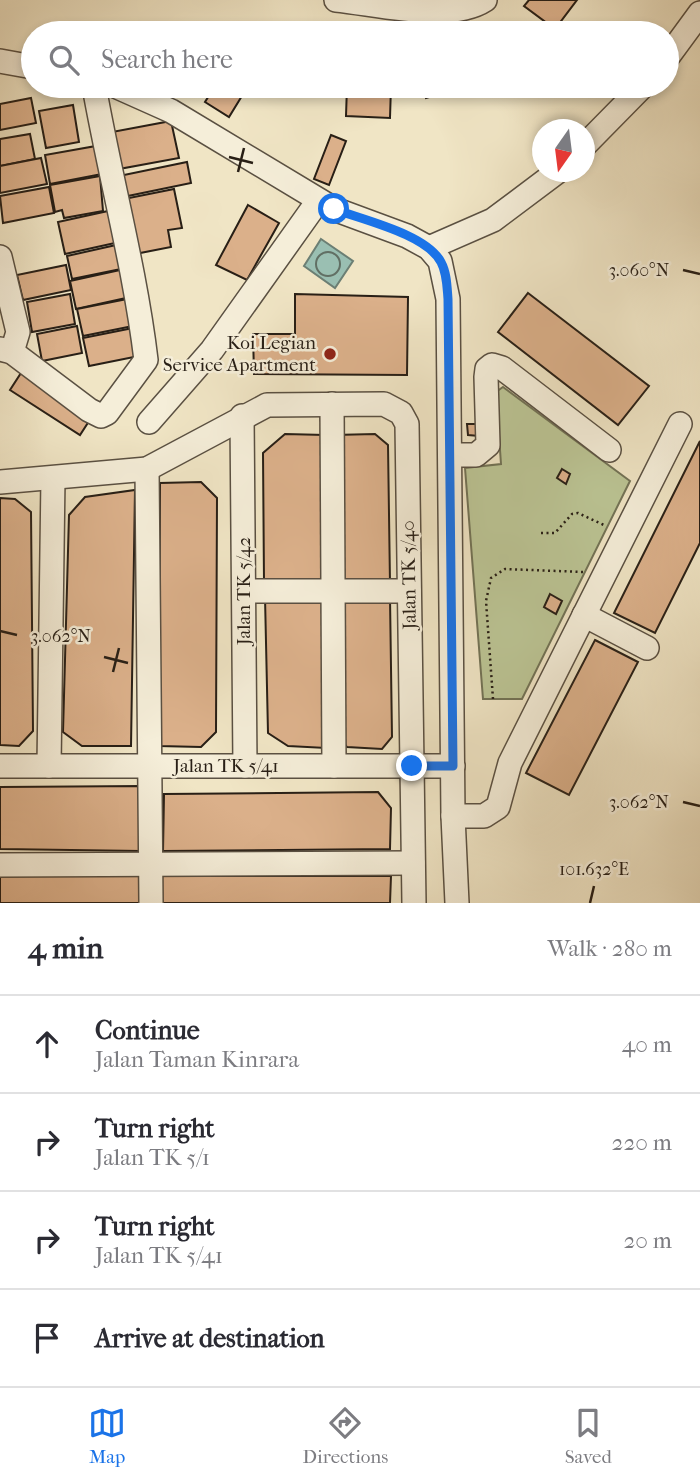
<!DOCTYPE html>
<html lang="en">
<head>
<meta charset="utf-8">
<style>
  :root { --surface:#fff; --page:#f7f7f7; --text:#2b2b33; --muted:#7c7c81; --line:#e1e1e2; --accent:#1a73e8 }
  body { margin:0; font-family:"IM FELL French Canon",serif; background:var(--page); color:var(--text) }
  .compass { position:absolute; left:532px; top:119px; width:63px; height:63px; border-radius:50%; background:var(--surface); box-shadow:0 4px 10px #0003; rotate:194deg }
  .stop { position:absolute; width:21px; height:21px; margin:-16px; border:5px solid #1a73e8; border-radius:50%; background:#fff }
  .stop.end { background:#1a73e8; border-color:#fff; box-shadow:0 2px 7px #0008 }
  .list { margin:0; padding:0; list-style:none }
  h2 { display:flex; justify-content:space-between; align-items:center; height:91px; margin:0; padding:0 28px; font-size:30px }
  h2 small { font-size:23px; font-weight:400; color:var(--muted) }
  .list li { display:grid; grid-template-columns:46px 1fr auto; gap:21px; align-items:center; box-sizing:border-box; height:98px; padding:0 28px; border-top:2px solid var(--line) }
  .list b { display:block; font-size:26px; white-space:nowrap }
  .list p { margin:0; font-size:23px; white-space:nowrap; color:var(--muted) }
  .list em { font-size:23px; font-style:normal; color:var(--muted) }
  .icon { flex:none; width:38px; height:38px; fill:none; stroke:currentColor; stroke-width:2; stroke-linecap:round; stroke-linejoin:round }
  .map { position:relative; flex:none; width:700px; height:903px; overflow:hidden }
  .search { position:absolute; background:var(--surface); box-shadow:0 4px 10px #0003; left:21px; right:21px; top:21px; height:77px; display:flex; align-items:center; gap:18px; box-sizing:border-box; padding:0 24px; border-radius:38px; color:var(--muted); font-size:26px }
  .sheet { height:483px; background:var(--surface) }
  nav { display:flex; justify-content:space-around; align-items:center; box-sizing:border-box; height:98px; border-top:2px solid var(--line); background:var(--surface); font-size:19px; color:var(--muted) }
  nav a { display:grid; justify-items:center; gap:4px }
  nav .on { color:var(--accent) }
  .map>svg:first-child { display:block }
  .green { fill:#bbc494; stroke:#727255; stroke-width:2 }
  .water { fill:#9abfb2; stroke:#6c7f74; stroke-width:2 }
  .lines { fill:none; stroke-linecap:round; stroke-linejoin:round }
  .shore { stroke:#616f64; stroke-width:2 }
  .building { fill:#dbb08a; stroke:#281f16; stroke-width:2 }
  .minor-casing { stroke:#5a5042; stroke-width:26 }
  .path { stroke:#281f16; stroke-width:2.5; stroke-dasharray:2 3.5; stroke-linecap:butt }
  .minor { stroke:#f5eed9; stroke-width:23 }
  .route { stroke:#1a73e8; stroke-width:9 }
  .ticks { fill:none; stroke:#281f16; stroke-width:2.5 }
  .poi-dot { fill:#8f2418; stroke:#f5eed9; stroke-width:2.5 }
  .labels { text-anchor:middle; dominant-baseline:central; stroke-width:5; stroke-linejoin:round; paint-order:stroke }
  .poi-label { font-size:19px; fill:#281f16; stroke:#f5eed9; text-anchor:end }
  .street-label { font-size:19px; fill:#281f16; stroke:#f5eed9 }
  .ticks-label { font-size:18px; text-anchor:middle; fill:#281f16; stroke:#f5eed9; stroke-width:5; stroke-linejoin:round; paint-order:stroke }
</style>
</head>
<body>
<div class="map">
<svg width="700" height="903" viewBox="0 0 700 903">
  <rect width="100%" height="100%" fill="#f0e5c5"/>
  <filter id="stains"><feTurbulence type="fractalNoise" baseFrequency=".00286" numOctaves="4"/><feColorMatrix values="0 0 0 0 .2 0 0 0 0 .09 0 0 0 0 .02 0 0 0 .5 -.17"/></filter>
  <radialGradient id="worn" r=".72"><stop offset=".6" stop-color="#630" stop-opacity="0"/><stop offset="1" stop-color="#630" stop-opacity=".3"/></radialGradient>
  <path class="green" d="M503,387L630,481L522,699H483L465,468L501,464L496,392Z"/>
  <path class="water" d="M321,239L353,261L335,288L304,266Z"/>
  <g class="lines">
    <circle class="shore" cx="328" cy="264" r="12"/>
  </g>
  <g class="building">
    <path d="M529,0H577L555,29L524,6Z"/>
    <path d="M520,23L522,33L465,32Z"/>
    <path d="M361,26L381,27L380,33H360Z"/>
    <path d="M445,26L447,33H429L428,31Z"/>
    <path d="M215,86H248L229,117L205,102Z"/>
    <path d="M347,86H391L390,118L346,116Z"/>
    <path d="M422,86H455L456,89L426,98Z"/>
    <path d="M31,98L36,123L0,130V104Z"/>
    <path d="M73,105L79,142L46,148L39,111Z"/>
    <path d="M171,121L179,158L119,169L112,132Z"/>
    <path d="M30,134L35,159L0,166V139Z"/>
    <path d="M331,135L346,141L329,185L314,179Z"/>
    <path d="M96,146L102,174L50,184L45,155Z"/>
    <path d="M41,158L47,184L0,193V166Z"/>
    <path d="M187,162L191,183L123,197L119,176Z"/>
    <path d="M100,176L103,211L64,218L62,210L55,212L50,185Z"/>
    <path d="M49,187L54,213L3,223L0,196Z"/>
    <path d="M174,189L182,228L168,230L171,247L135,254L124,199Z"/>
    <path d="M248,205L279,223L247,280L216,265Z"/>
    <path d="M108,211L115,243L65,254L58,222Z"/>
    <path d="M116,245L121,269L72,279L67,256Z"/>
    <path d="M66,265L71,290L23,300L17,275Z"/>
    <path d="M120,270L126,298L76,309L70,281Z"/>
    <path d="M528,293L649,386L618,425L498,332Z"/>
    <path d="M70,294L75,324L32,332L27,302Z"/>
    <path d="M295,294L408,297L407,375L254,374L253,334H295Z"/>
    <path d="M127,299L133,326L83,336L77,309Z"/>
    <path d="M77,326L82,353L42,361L37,334Z"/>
    <path d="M133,328L139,356L89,366L83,338Z"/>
    <path d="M21,373L91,418L80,435L10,390Z"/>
    <path d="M467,424H478L479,436L468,435Z"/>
    <path d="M285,434L325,435L326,582H264L263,453Z"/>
    <path d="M375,434L388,445L390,583L335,582L334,435Z"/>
    <path d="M700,441V543L655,633L614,613Z"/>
    <path d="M562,469L570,474L566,484L557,478Z"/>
    <path d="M201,482L217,498L216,732L201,747L159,746L160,483Z"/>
    <path d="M135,490L131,746H82L63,732L69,515L85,497Z"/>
    <path d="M0,498L15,499L31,512L33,731L19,746L0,745Z"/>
    <path d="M550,594L562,601L556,614L544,607Z"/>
    <path d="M265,597L326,599V748L288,746L268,733Z"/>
    <path d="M336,598H390L392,737L382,749L347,747L338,735Z"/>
    <path d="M595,640L638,662L569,795L526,773Z"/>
    <path d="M142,786L141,851L0,849V787Z"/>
    <path d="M378,792L391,808L390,849L163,851L164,794Z"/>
    <rect x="0" y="875" width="141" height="28"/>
    <path d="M161,876H391L390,903H162Z"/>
  </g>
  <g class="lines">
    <defs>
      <g id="minor">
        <path d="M336,0C377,4 450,23 485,0"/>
        <path d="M667,58L700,13"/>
        <path d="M0,61L33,67"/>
        <path d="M115,86L171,111L334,209L407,236L429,248L440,261L448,299L453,816L457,903"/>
        <path d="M584,146L643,86"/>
        <path d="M429,248L493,220L557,172"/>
        <path d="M0,257L18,332L12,352"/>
        <path d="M0,349L12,352L89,410L101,416L107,413L146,360C135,268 110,177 94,86"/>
        <path d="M332,404L334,766"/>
        <path d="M242,416L245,766"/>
        <path d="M149,422L212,350L318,201"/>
        <path d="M450,455H476L488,445L486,377L487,369L492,365L502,368L609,450"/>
        <path d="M147,469L151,903"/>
        <path d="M0,482L147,469L267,405L384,404L401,413L407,424L414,903"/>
        <path d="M244,591H409"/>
        <path d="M584,615L647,648"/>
        <path d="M0,766H453"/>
        <path d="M49,766L53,478"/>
        <path d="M453,816H484L498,807L510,763L680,424"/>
        <path d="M0,865L413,863"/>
      </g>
    </defs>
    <use href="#minor" class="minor-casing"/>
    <g class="path">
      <path d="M541,533H555L572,514L578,513L606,526"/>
      <path d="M493,699L486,601L491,578L505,569L583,572"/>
    </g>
    <use href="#minor" class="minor"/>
  </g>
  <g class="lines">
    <path class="route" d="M334,209C363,220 426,234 441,262C447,273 447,287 448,299L453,766H412"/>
  </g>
  <path class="ticks" d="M229,157L253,163M238,172L244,148M683,270L700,274M0,631L17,635M104,657L128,663M113,672L119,648M683,802L700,806M590,903L594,886"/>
  <circle class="poi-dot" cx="330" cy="354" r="7"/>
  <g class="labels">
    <g class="poi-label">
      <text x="316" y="343">Koi Legian<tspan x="316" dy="22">Service Apartment</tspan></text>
    </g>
    <g class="street-label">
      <text transform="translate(409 575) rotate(-91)">Jalan TK 5/40</text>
      <text transform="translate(244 591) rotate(-90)">Jalan TK 5/42</text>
      <text x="226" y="766">Jalan TK 5/41</text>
    </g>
  </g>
  <g class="ticks-label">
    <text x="639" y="276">3.060°N</text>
    <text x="61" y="642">3.062°N</text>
    <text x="639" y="808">3.062°N</text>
    <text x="594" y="875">101.632°E</text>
  </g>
  <rect width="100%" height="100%" filter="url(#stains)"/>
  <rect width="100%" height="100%" fill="url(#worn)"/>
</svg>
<svg class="compass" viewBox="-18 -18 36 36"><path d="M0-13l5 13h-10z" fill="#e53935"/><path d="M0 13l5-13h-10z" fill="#7c7c81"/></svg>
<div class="stop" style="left:334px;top:209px"></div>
<div class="stop end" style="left:412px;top:766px"></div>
<div class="search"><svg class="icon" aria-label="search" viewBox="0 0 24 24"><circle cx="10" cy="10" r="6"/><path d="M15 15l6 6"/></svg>Search here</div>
</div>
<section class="sheet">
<h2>4 min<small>Walk · 280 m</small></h2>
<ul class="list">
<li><svg class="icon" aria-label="ahead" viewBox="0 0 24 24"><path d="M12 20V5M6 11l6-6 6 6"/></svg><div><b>Continue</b><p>Jalan Taman Kinrara</p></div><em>40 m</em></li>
<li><svg class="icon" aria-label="right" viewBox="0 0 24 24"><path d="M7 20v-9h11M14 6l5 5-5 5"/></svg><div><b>Turn right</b><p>Jalan TK 5/1</p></div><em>220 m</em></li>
<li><svg class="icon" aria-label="right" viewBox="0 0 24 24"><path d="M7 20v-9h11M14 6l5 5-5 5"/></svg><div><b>Turn right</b><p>Jalan TK 5/41</p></div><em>20 m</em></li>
<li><svg class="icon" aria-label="arrive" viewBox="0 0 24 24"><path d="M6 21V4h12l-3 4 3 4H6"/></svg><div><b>Arrive at destination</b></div></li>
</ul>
</section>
<nav>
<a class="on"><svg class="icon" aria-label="map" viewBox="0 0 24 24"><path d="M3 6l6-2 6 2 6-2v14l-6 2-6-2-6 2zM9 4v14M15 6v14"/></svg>Map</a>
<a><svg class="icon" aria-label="directions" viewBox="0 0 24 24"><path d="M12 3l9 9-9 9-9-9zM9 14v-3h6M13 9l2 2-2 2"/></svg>Directions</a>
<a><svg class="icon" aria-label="saved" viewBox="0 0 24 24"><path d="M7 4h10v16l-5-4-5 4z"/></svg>Saved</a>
</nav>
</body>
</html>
